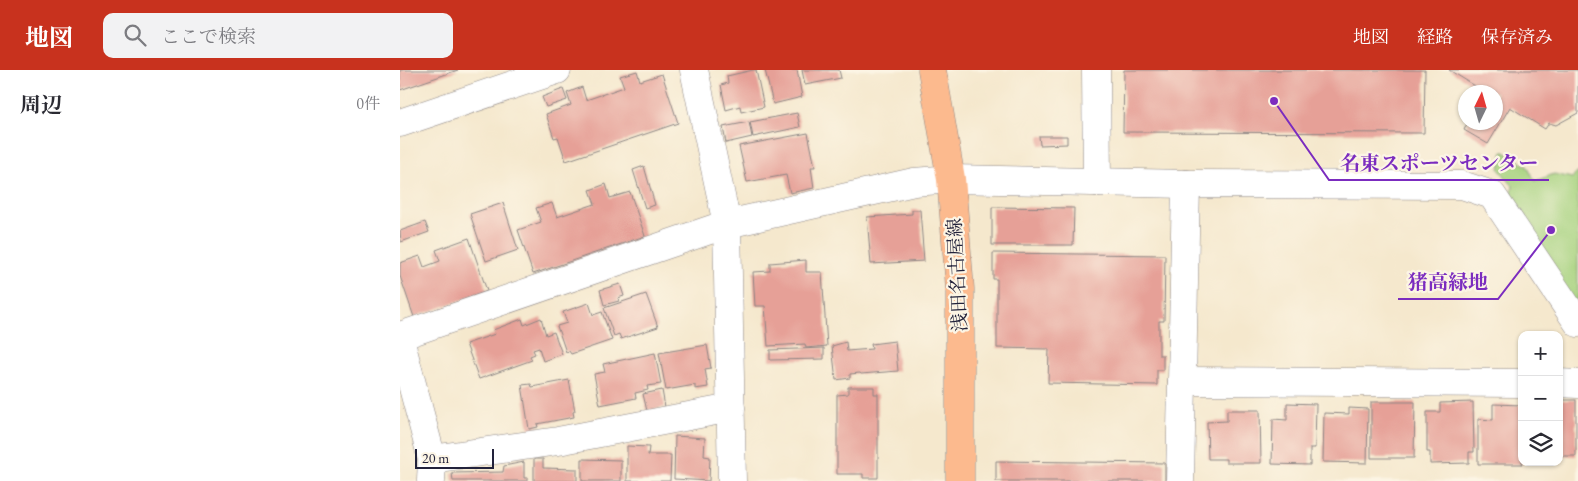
<!DOCTYPE html>
<html lang="ja">
<head>
<meta charset="utf-8">
<style>
  :root { --surface:#fff; --page:#f2f2f3; --text:#2b2b33; --muted:#7c7c81; --line:#e1e1e2; --accent:#c8321e }
  body { margin:0; font-family:"EB Garamond","Noto Serif JP",serif; background:var(--page); color:var(--text) }
  .controls { position:absolute; right:15px; bottom:15px; display:grid; overflow:hidden; border-radius:10px; box-shadow:0 1px 4px #0004 }
  .controls button { width:45px; height:45px; display:grid; place-items:center; padding:0; border:0; border-bottom:1px solid var(--line); background:var(--surface); color:var(--text); font:25px sans-serif }
  .compass { position:absolute; left:1058px; top:15px; width:45px; height:45px; border-radius:50%; background:var(--surface); box-shadow:0 1px 4px #0004; rotate:5deg }
  .scale { position:absolute; left:15px; bottom:12px; width:79px; box-sizing:border-box; padding-left:5px; border:2px solid #22223b; border-top:0; font-size:14px; line-height:18px; white-space:nowrap; color:#22223b; -webkit-text-stroke:4px #fcf5e5; paint-order:stroke }
  .list { margin:0; padding:0; list-style:none }
  h2 { display:flex; justify-content:space-between; align-items:center; height:65px; margin:0; padding:0 20px; font-size:21px }
  h2 small { font-size:16px; font-weight:400; color:var(--muted) }
  .icon { flex:none; width:28px; height:28px; fill:none; stroke:currentColor; stroke-width:2; stroke-linecap:round; stroke-linejoin:round }
  .map { position:relative; flex:none; width:1178px; height:411px; overflow:hidden }
  header { display:flex; align-items:center; gap:30px; box-sizing:border-box; height:70px; padding:0 25px; background:var(--accent); color:#fff }
  header strong { font-size:24px }
  nav { display:flex; gap:28px; margin-inline-start:auto; font-size:18px }
  .search { width:350px; height:45px; background:var(--page); display:flex; align-items:center; gap:12px; box-sizing:border-box; padding:0 18px; border-radius:10px; color:var(--muted); font-size:19px }
  main { display:flex }
  aside { flex:1; background:var(--surface) }
  .map>svg:first-child { display:block }
  .green { fill:#a6d27e; stroke:#647a5c }
  .building { fill:#e6a097 }
  .lines { fill:none; stroke-linecap:round; stroke-linejoin:round }
  .minor-casing { stroke:#8c8584; stroke-width:29 }
  .major-casing { stroke:#8c8584; stroke-width:29 }
  .minor { stroke:#fff; stroke-width:28 }
  .major { stroke:#fcba8e; stroke-width:28 }
  .labels { text-anchor:middle; dominant-baseline:central; stroke-width:4.5; stroke-linejoin:round; paint-order:stroke }
  .street-label { font-size:19px; fill:#22223b; stroke:#fcf5e5 }
  .leader { fill:none; stroke:#7b2cbf; stroke-width:2 }
  .callout-dot { fill:#7b2cbf; stroke:#fcf5e5; stroke-width:2 }
  .callout-label { font-size:20px; text-anchor:middle; font-weight:bold; fill:#7b2cbf; stroke:#fcf5e5; stroke-width:4.5; stroke-linejoin:round; paint-order:stroke }
</style>
</head>
<body>
<header>
<strong>地図</strong>
<div class="search"><svg class="icon" aria-label="search" viewBox="0 0 24 24"><circle cx="10" cy="10" r="6"/><path d="M15 15l6 6"/></svg>ここで検索</div>
<nav><a>地図</a><a>経路</a><a>保存済み</a></nav>
</header>
<main>
<aside>
<h2>周辺<small>0件</small></h2>
<ul class="list">
</ul>
</aside>
<div class="map">
<svg width="1178" height="411" viewBox="0 0 1178 411">
  <rect width="100%" height="100%" fill="#fcf5e5"/>
  <filter id="ink" filterUnits="userSpaceOnUse"><feTurbulence type="fractalNoise" baseFrequency=".02" numOctaves="2"/><feDisplacementMap in="SourceGraphic" scale="10" xChannelSelector="R" yChannelSelector="G"/><feConvolveMatrix kernelMatrix="1 2 1 2 8 2 1 2 1" color-interpolation-filters="sRGB"/></filter>
  <filter id="wash" filterUnits="userSpaceOnUse"><feTurbulence type="fractalNoise" baseFrequency=".0096" numOctaves="4" result="noise"/><feDisplacementMap in="SourceGraphic" scale="20" xChannelSelector="R" yChannelSelector="G"/><feGaussianBlur stdDeviation="1.12" result="paint"/><feColorMatrix in="noise" values="0 0 0 0 0 0 0 0 0 0 0 0 0 0 0 0 0 1.4 0 .05"/><feComposite in="paint" operator="in"/></filter>
  <g filter="url(#wash)">
    <rect width="100%" height="100%" fill="#f5e8cd"/>
    <path class="green" d="M1103,81L1127,96L1135,111L1154,104L1172,108L1178,102V236L1109,139L1113,116L1099,99Z"/>
    <g id="blocks">
      <g class="building">
        <path d="M0,0H58L0,20Z"/>
        <path d="M353,0H356L364,37L341,42L340,36L326,40L321,15L328,13L327,6Z"/>
        <path d="M365,0H397L402,27L373,34Z"/>
        <path d="M402,0H439L441,8L405,15Z"/>
        <path d="M724,0H1025L1024,63L723,62Z"/>
        <path d="M1049,0H1178V43L1156,55L1149,53L1145,59L1110,37L1088,74L1064,60L1068,52H1096V22H1085Z"/>
        <path d="M237,1L240,11L262,4L278,53L166,91L158,67L154,68L146,44L171,35L167,23L182,17L186,30L224,17L220,6Z"/>
        <path d="M163,19L167,30L146,37L142,27Z"/>
        <path d="M397,43L400,57L353,67L350,52Z"/>
        <path d="M349,52L352,67L326,73L323,57Z"/>
        <path d="M408,63L415,97H411L414,118L390,123L386,105L347,112L339,76Z"/>
        <path d="M639,66H667V74L640,75Z"/>
        <path d="M244,96L255,135L245,138L233,100Z"/>
        <path d="M206,114L210,128L230,122L245,166L133,204L118,160L141,152L136,138L152,133L157,147L195,134L190,120Z"/>
        <path d="M103,133L118,180L86,191L70,144Z"/>
        <path d="M592,137L674,138L673,175H592Z"/>
        <path d="M512,140H520L524,191L471,194L467,147L512,144Z"/>
        <path d="M25,152L29,162L1,172L0,161Z"/>
        <path d="M69,168L87,221L14,247L0,206V193L20,186L24,197L40,191L36,180Z"/>
        <path d="M593,183L765,185L764,251H759V285H763V300H757V315L648,313L649,279L597,278V209H593Z"/>
        <path d="M406,190V202H422L427,276L406,278L405,274L368,276L365,236H355L353,202L370,201V193Z"/>
        <path d="M220,214L224,226L218,228L219,231L204,235L200,220Z"/>
        <path d="M246,224L258,257L221,269L219,264L214,266L204,238Z"/>
        <path d="M189,233L193,245L202,242L212,270L171,284L169,281L166,282L157,256L167,253L163,242Z"/>
        <path d="M141,248L146,265L154,262L162,284L143,291L139,278L133,280L135,284L130,286L132,290L79,309L66,274L95,264L93,260L122,249L124,255Z"/>
        <path d="M495,271L498,301L461,304L460,303L450,304V308L436,310L432,276L446,272L447,281L472,279L471,274Z"/>
        <path d="M307,275L311,298L305,299L308,317L295,319V315L266,320L259,283Z"/>
        <path d="M424,278V289L370,290V280Z"/>
        <path d="M255,283L261,314L247,316L248,320L235,323L236,328L200,335L194,304L205,302L203,294Z"/>
        <path d="M169,310L175,341L173,342L174,347L137,354L138,357L129,359L122,315L131,314L132,317Z"/>
        <path d="M448,317H474V324H478V408H463V404H437V325L448,324Z"/>
        <path d="M262,320L265,337L247,341L243,324Z"/>
        <rect x="1159" y="330" width="17" height="56"/>
        <path d="M971,332H1015L1014,388H971Z"/>
        <path d="M1073,332L1074,382H1069V393L1030,394V382H1027V342H1040V333Z"/>
        <path d="M887,333L916,334L915,378H910V395L872,394L873,349L887,350Z"/>
        <path d="M1093,334L1122,335V392L1123,394H1078V349L1093,350Z"/>
        <path d="M949,338L968,339L967,393L923,392L924,343L949,344Z"/>
        <path d="M827,340H860L861,393H826V389H808L807,352L827,351Z"/>
        <path d="M275,366L305,368L304,386L310,387L309,411L274,409Z"/>
        <path d="M227,376L249,377L248,385H271L270,411H227Z"/>
        <path d="M134,389H143V398L177,399V411H134Z"/>
        <path d="M182,389L221,390V411H182Z"/>
        <path d="M596,391L765,393V411H596Z"/>
        <path d="M124,392V408H127V411H53L52,403L103,402L104,396Z"/>
      </g>
    </g>
  </g>
  <g filter="url(#ink)">
    <use href="#blocks" fill-opacity="0" stroke="#8c8584" stroke-width="1"/>
    <g class="lines">
      <defs>
        <g id="minor">
          <path d="M294,0L327,154L332,411"/>
          <path d="M696,0L697,112"/>
          <path d="M0,53L157,0"/>
          <path d="M0,266L327,154L514,112L551,109L786,114"/>
          <path d="M0,269L32,389L31,411"/>
          <path d="M782,311L1122,313"/>
          <path d="M1159,313L1178,314"/>
          <path d="M32,389L158,371L331,338"/>
          <path d="M780,411L786,114L1062,115L1092,125L1178,253"/>
        </g>
        <path id="major" d="M532,0L551,109L560,219V411"/>
      </defs>
      <use href="#minor" class="minor-casing"/>
      <use href="#major" class="major-casing"/>
      <use href="#minor" class="minor"/>
      <use href="#major" class="major"/>
    </g>
  </g>
  <g class="labels">
    <g class="street-label">
      <text transform="translate(557 205) rotate(-93)">浅田名古屋線</text>
    </g>
  </g>
  <path class="leader" d="M874 31L929 110H1149M1151 160L1098 229H998"/>
  <g class="callout-dot">
    <circle cx="874" cy="31" r="5"/>
    <circle cx="1151" cy="160" r="5"/>
  </g>
  <g class="callout-label">
    <text x="1039" y="100">名東スポーツセンター</text>
    <text x="1048" y="219">猪高緑地</text>
  </g>
</svg>
<div class="controls">
<button>+</button>
<button>−</button>
<button><svg class="icon" aria-label="layers" viewBox="0 0 24 24"><path d="M12 4l9 5-9 5-9-5zM3 14l9 5 9-5"/></svg></button>
</div>
<svg class="compass" viewBox="-18 -18 36 36"><path d="M0-13l5 13h-10z" fill="#e53935"/><path d="M0 13l5-13h-10z" fill="#7c7c81"/></svg>
<div class="scale">20 m</div>
</div>
</main>
</body>
</html>
